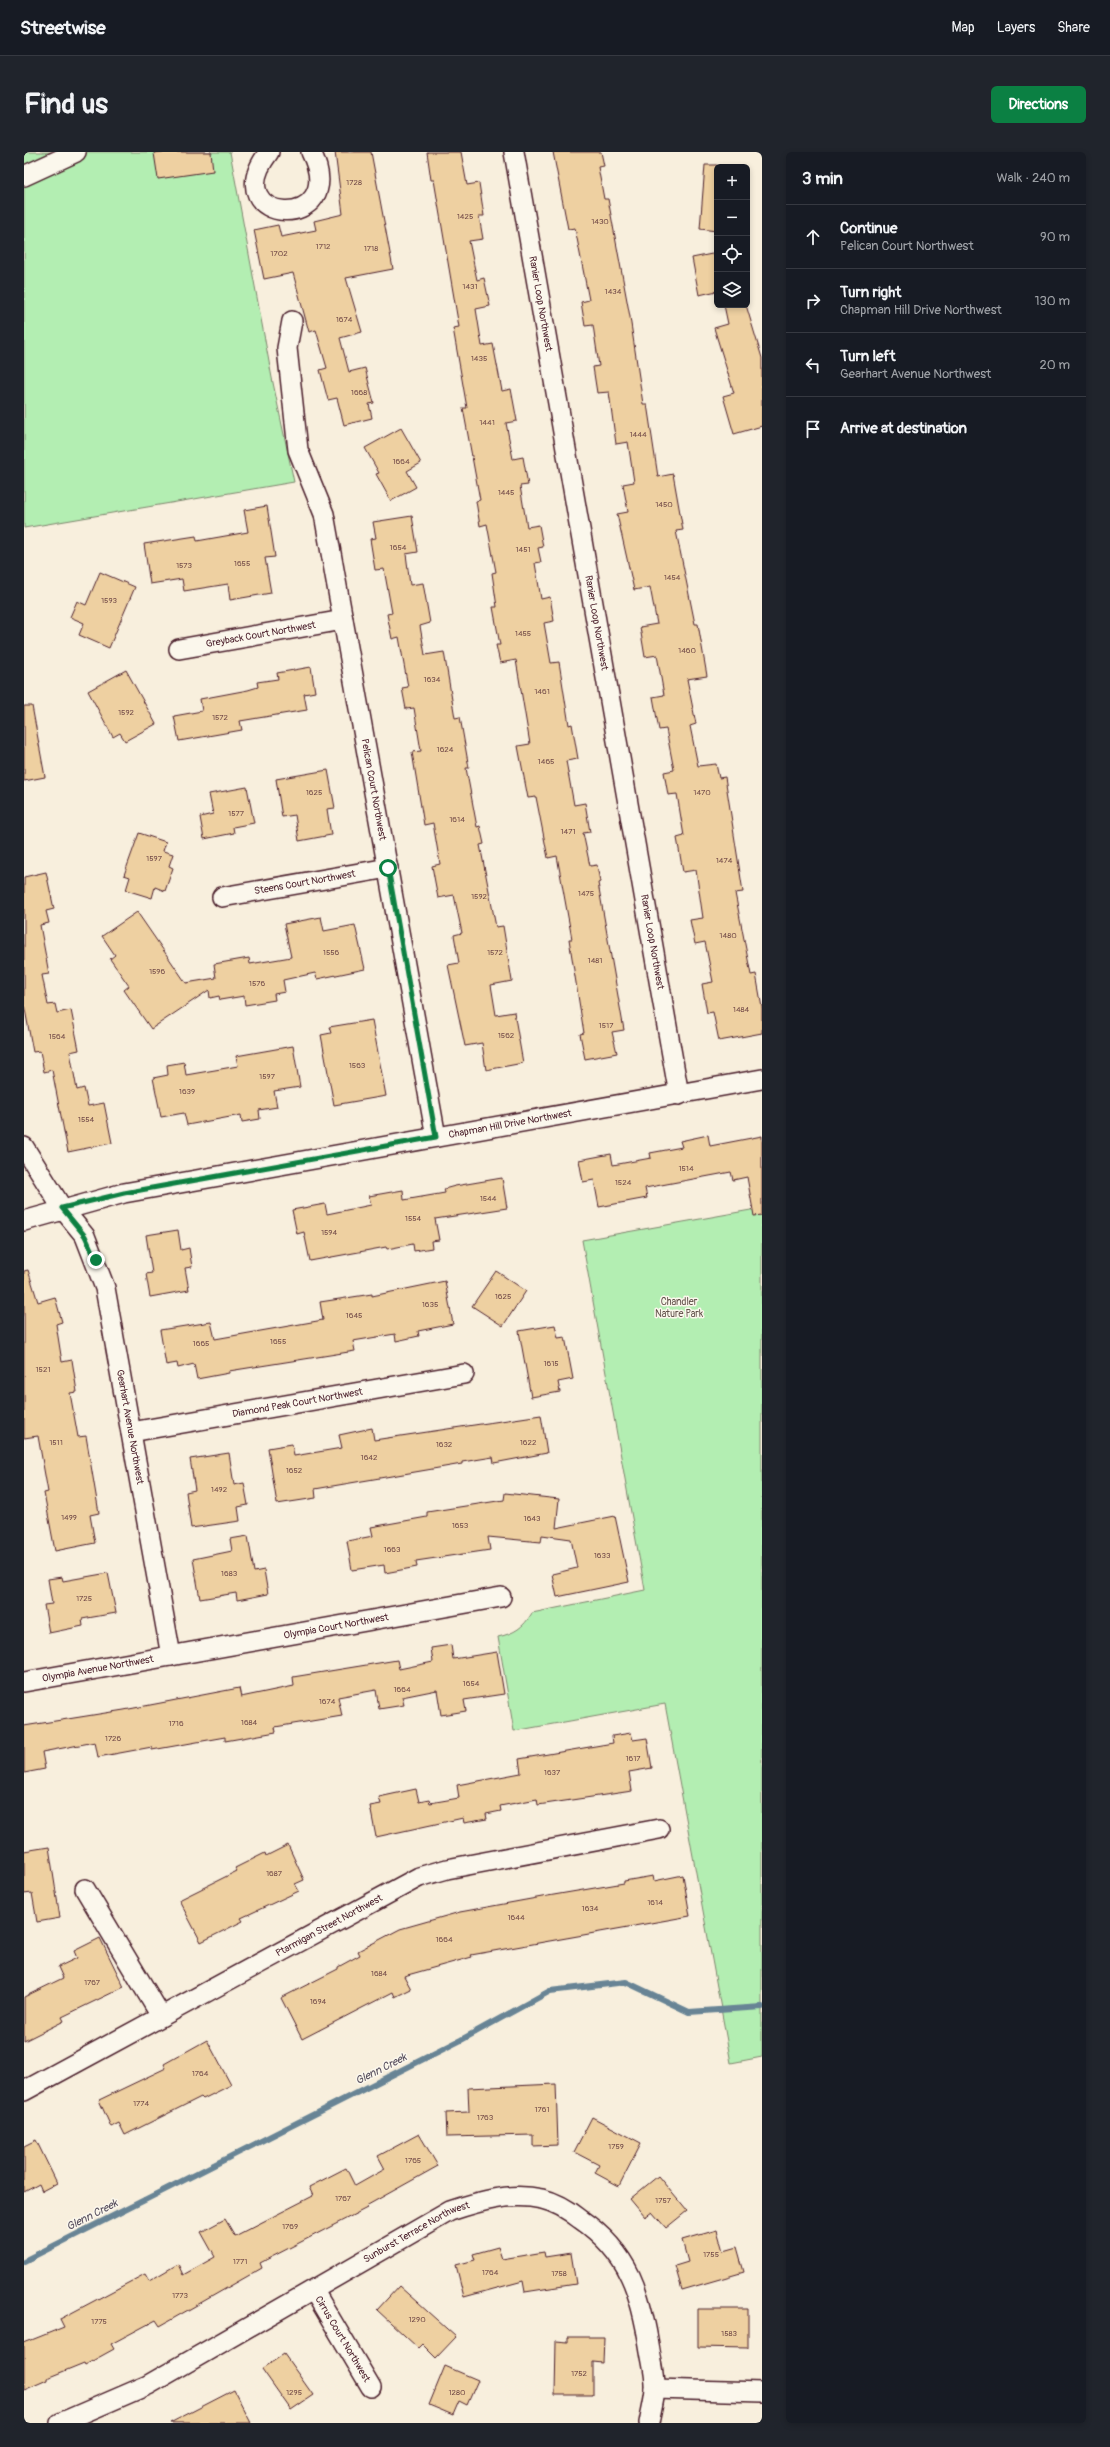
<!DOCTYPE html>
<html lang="en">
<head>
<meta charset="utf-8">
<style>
  :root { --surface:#171b24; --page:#20242c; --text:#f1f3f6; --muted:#9ea1a6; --line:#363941; --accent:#0b8043 }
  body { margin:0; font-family:Pangolin,sans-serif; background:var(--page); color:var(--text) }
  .controls { position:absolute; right:12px; top:12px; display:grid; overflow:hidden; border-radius:6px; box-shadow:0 2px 6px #0003 }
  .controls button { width:36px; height:36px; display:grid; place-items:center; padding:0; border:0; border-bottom:1px solid var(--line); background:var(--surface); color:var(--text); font:20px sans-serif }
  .stop { position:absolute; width:12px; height:12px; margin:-9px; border:3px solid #0b8043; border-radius:50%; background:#fff }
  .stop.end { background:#0b8043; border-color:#fff; box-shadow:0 1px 4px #0008 }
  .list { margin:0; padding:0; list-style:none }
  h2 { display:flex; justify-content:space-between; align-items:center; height:52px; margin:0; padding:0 16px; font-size:17px }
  h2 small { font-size:13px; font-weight:400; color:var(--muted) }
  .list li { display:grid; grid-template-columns:26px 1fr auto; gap:12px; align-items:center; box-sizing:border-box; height:64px; padding:0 16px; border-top:1px solid var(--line) }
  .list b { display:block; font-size:15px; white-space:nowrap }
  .list p { margin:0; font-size:13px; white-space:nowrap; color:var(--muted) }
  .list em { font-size:13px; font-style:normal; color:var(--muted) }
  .icon { flex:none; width:22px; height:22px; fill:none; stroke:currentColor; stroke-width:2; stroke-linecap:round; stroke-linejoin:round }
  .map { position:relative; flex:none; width:738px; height:2271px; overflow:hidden; border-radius:6px }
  header { display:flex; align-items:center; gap:24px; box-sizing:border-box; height:56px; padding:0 20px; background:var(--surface); border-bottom:1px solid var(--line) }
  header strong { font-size:19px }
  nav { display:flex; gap:22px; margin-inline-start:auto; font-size:14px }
  .intro { display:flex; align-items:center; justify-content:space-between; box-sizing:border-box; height:96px; padding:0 24px }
  h1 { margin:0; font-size:28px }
  .button { padding:10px 18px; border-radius:6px; background:var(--accent); color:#fff; font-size:14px; font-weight:700 }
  main { display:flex; gap:24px; padding:0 24px }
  aside { flex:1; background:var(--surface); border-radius:6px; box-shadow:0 2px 6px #0003 }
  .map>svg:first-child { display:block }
  .green { fill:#b3eeb2; stroke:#7e866e }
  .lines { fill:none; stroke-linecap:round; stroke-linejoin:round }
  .stream { stroke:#678495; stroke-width:6 }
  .building { fill:#eed0a1; stroke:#4a1f2b }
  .minor-casing { stroke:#4a1f2b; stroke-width:22 }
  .minor { stroke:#fbf7ec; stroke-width:19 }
  .route { stroke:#0b8043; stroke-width:5 }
  .labels { text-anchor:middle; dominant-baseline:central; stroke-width:3; stroke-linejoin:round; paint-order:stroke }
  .number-label { font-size:8px; fill:#734b48 }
  .street-label { font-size:10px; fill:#4a1f2b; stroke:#fbf7ec }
  .park-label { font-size:10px; fill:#64534d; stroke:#fbf7ec }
  .water-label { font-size:11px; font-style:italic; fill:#595160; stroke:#fbf7ec }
</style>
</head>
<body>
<header>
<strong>Streetwise</strong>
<nav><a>Map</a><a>Layers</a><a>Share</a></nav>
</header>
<div class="intro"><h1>Find us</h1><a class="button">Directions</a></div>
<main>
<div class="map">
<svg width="738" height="2271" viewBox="0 0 738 2271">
  <rect width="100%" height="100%" fill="#f8efdd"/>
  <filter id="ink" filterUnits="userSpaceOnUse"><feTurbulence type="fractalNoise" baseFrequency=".025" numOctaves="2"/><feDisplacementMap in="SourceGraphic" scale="8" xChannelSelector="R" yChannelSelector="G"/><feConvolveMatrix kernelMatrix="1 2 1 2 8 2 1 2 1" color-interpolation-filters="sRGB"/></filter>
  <g filter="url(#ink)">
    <g class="green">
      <path d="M0,0H206L248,226L270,330L0,376Z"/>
      <path d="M738,1056V1905L707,1911L641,1552L490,1579L474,1485C491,1481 499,1476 508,1461L621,1438L558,1088Z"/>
    </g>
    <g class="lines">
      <path class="stream" d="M0,2109L437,1888L526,1839L602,1830L665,1860L738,1855"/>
    </g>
    <g class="building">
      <path d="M138,0H187L189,19L134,27L130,1Z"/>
      <path d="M311,0H347L369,117L322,126L338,180L316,186L325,220L341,216L350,251L345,252L348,266L320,273L313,246L304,248L296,218L303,216L292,178L285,180L269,121L240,127L230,78L254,73L257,85L292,78L290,69L319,62Z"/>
      <path d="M403,0H437L443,33L455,31L460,64H455L459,87L445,89L453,128L460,126L466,154L452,157L458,194L469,192L478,239L487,237L493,269L482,271L489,307L499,305L504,333L496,334L503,375L515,373L519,395L514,396L517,410L511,411L517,447L526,445L530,469L520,471L527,511L535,510L545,573L548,572L554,607L542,609L550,653L561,651L566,680L559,681L566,714L573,713L576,730L574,731L600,878L588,880L593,901L561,907L556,882L560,881L545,787H548L533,704L524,706L512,645L504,646L494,594L506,592L492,508L476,511L472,493H476L469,455H473L468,421L472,420L463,372L456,374L452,349L456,348L439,256H443L429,176L435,175L410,28H407Z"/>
      <path d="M529,0H577L580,14L574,15L580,47H584L606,165L619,252H623L634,325L649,322L659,378L652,379L671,472H674L683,524L663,527L672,572L666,574L674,614L692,612L695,626L701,625L719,740L711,741L727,823L732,822L738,856V881L695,889L689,860L683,861L678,832L689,830L681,790L671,792L666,768L679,766L672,718L659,720L653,686L660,684L653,642L644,643L640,620L650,618L642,577L635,578L629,545L640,543L633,503L621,505L616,475L633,472L626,435L610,438L593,362L604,360L599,332L610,330L604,290L592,292L585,240L573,241L569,215L575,214L569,173L561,174L557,150L565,148L551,76L544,77Z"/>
      <path d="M681,13H693V79L676,77Z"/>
      <path d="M693,101V139L675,143L668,106Z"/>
      <path d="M700,153H722L738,206V274L710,282L699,244L710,241L690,176L704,172Z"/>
      <path d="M377,276L397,311L383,319L392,335L367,349L352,322L355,321L341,296Z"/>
      <path d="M243,354L251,405L241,406L247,441L206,448L204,432L160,439L158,427L126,432L120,392L172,384L173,389L224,380L220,358Z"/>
      <path d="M388,364L394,400L382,402L386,433L399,431L406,471L396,474L401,503L420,500L431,566L436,565L445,616H442L453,675L456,674L460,692L456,693L472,775L479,774L488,829L467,833L472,863L490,860L499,911L462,918L458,891L441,894L424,813L435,811L430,783L438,781L430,743L414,746L408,714L416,712L409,671L400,673L388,600L397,599L390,556L382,557L378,536L384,535L375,485L368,487L363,462L368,461L360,417L351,418L346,387L352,386L349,370Z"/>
      <path d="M76,420L111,435L85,496L55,483L60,471L46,465L53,449L62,453Z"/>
      <path d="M287,515L291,540L280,542L283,558L216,569L218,578L155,589L150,564L178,559L176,547L224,538L234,535L233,530L254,527L253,521Z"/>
      <path d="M102,518L132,572L101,589L96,581L89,585L64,539Z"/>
      <path d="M0,554H8L21,625L0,629Z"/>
      <path d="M304,618L311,656L303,657L307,683L275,689L271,663L258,665L252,627Z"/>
      <path d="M223,635L230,671L209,675L210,681L180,687L176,665L189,662L185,642Z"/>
      <path d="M115,681L142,690L139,699L149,702L145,714L149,716L141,739L131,735L128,746L102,738L106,725L100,723Z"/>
      <path d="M22,720L30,757L22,759L25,771L16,773L25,822L18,823L24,853L31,852L33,861L47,858L55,898L46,900L53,938L60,936L64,954L80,951L88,991L44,1000L28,918L20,920L16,899L9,900L0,852V725Z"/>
      <path d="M113,760L162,831L192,826L190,812L225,806L226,812L267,805L260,772L297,765L300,779L331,773L341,817L293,827L291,821L259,828L261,840L250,842L251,848L221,853L220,844L196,848L195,844L186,846L185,838L127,877L100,838L105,834L86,807L91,803L78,784Z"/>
      <path d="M348,868L362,944L310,953L297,883L307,881L305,875Z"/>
      <path d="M269,894L276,935L250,939L253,955L235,958L236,967L218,970L217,963L163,973L160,961L137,965L129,926L144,923L143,913L160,910L162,923L214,914L212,904Z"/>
      <path d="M684,983L686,994L738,984V1063L730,1064L723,1025L709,1028L707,1020L621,1036L623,1046L575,1055L570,1028L559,1030L555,1008L587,1002L589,1013L627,1006L626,1001L658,995L656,989Z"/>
      <path d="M478,1026L483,1056L411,1067L415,1088L407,1089L408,1096L390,1099L389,1092L363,1097L362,1095L286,1109L280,1080L273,1082L268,1058L301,1052L303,1062L347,1053L345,1044L379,1038L380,1048L421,1041L420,1037L431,1034Z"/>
      <path d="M154,1078L157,1098L165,1096L168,1115L161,1116L165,1138L126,1145L122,1122L128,1121L122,1083Z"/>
      <path d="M4,1118L14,1150L31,1145L38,1170L32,1172L38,1210L48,1208L53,1240L46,1241L54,1285L62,1284L75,1361L66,1363L71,1391L31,1399L20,1341L24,1340L14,1284L0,1286V1119Z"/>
      <path d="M472,1119L502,1139L479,1174L448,1154Z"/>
      <path d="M421,1129L429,1172L394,1179L395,1184L372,1189L371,1182L329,1189L331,1199L205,1219V1221L173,1227L170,1212L154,1216L153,1211L142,1213L136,1178L187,1170L191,1187L299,1168L296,1150L348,1142V1144Z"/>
      <path d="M531,1173L534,1186L541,1185L549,1227L534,1230L536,1240L507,1245L495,1179Z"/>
      <path d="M517,1263L523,1301L470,1311L469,1305L438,1310V1312L291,1337L292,1346L253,1352L244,1296L268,1292L270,1304L318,1296L315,1283L348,1276L350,1288Z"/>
      <path d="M205,1301L210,1333L220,1331L224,1353L214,1355L216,1369L167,1376L162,1340L171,1338L166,1307Z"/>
      <path d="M481,1341L535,1347L532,1376L591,1364L605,1430L533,1445L528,1422L553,1416L547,1387L518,1383L517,1390L464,1385L466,1398L392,1409L393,1415L361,1421L360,1413L328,1418L323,1389L349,1384L347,1375L403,1365V1360L480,1348Z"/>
      <path d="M224,1384L230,1420L240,1418L244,1442L213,1448L212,1441L176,1447L169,1407L208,1399L206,1387Z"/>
      <path d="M84,1421L92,1461L58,1467L59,1474L25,1481L20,1453L28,1452L24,1427L38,1425L39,1429Z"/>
      <path d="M427,1493L429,1507L473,1500L480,1542L440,1548L442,1559L417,1563L413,1538L378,1545L380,1553L355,1557L352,1538L314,1545L318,1564L251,1575L252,1580L201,1589V1585L128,1598V1595L74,1605L71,1590L18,1600L21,1617L0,1621V1574L100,1558L215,1536L217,1545L270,1534L269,1525L373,1508L375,1517L409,1510L407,1496Z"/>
      <path d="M607,1581L609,1588L623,1586L628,1616L605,1620L608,1639L514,1653L513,1647L476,1654L477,1659L462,1662L463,1667L440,1671L439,1666L352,1685L346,1654L357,1652L355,1645L392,1637L395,1650L405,1648L406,1651L435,1646L433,1633L497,1621L495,1607L589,1591L588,1584Z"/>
      <path d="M264,1693L280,1728L271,1732L275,1739L217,1766L219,1769L177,1790L155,1748L213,1719L211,1716L241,1701L242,1704Z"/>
      <path d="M25,1695L36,1766L13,1770L8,1741L0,1742V1699Z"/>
      <path d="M659,1723L666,1764L447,1803L448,1805L380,1824L387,1837L371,1845L369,1840L278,1887L257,1846L314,1817V1815L336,1803L334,1799L376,1777L436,1760L518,1745L600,1731V1729L629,1724L630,1729Z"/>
      <path d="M76,1786L100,1835L38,1865L40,1869L0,1889V1845L39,1826L34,1815L53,1806L50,1799Z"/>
      <path d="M183,1888L207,1933L179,1947L177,1945L101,1983L95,1971L87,1975L75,1948L142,1916L140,1912Z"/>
      <path d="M532,1932L534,1993L509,1994V1983L423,1985L422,1961L445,1960L444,1936Z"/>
      <path d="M568,1965L617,1991L595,2034L571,2021L575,2013L550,2000Z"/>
      <path d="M395,1982L414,2014L342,2054L343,2056L236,2111L238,2116L136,2174L132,2168L87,2192L90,2197L61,2213L60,2211L23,2226V2228L0,2238V2191L40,2175L36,2167L121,2122L125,2129L154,2112L159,2123L191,2105L177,2080L201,2067L211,2084L289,2044L285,2035L322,2016L331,2034L361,2017L354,2004Z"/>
      <path d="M12,1988L33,2031L18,2039L15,2032L0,2040V1994Z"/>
      <path d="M634,2024L663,2059L642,2076L628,2060L621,2065L606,2047Z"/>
      <path d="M693,2078L699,2099L713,2095L720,2120L658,2138L651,2114L664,2110L658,2088Z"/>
      <path d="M474,2095L478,2107L520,2100L521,2105L547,2101L552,2132L501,2140L499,2129L440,2145L432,2113L451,2108L449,2102Z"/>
      <path d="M375,2134L432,2185L412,2206L398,2192L394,2196L353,2158Z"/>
      <path d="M674,2157H724V2196L674,2195Z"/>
      <path d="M544,2185H580L579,2211L569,2210V2243H531L532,2189L544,2190Z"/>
      <path d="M260,2202L289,2243L267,2258L238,2217Z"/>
      <path d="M421,2214L454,2228L443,2253L435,2249L429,2263L405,2253Z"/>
      <path d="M210,2238L227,2271H146Z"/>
    </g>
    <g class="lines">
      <defs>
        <g id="minor">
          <path d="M245,0C189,74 328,82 287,0"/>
          <path id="s1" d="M490,0L655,943"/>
          <path d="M0,24L52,0"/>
          <path id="s2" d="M268,169L263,196L274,298L300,362L412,985"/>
          <path id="s3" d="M155,497L319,468"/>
          <path id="s4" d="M198,745L364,716"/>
          <path id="s5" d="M0,995L38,1056L61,1084L81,1136L147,1504"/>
          <path id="s6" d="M0,1069L100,1041L738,927"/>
          <path id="s7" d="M107,1280L440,1222"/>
          <path id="s8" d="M0,1530L477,1445"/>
          <path d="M61,1737L137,1864"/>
          <path id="s9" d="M0,1939L395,1725L423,1717L635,1677"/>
          <path id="s10" d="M290,2139L347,2235"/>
          <path d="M631,2237L738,2240"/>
          <path id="s11" d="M36,2271L124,2233L426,2059C456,2049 486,2040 518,2047C531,2050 546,2059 556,2067C606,2101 617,2142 626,2199C628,2211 632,2226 631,2238C630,2249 627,2260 625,2271"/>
        </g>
      </defs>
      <use href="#minor" class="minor-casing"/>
      <use href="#minor" class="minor"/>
    </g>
  </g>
  <g class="lines" filter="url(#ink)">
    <path class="route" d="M72,1108L61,1084L38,1056L100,1041L412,985L364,716"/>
  </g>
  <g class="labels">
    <g class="number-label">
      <text x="330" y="30">1728</text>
      <text x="441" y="64">1425</text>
      <text x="576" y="69">1430</text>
      <text x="299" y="94">1712</text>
      <text x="347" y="96">1718</text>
      <text x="255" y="101">1702</text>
      <text x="446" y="134">1431</text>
      <text x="589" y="139">1434</text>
      <text x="320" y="167">1674</text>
      <text x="455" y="206">1435</text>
      <text x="335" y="240">1668</text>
      <text x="463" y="270">1441</text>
      <text x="614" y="282">1444</text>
      <text x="377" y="309">1664</text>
      <text x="482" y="340">1445</text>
      <text x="640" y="352">1450</text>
      <text x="374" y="395">1654</text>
      <text x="499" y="397">1451</text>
      <text x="218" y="411">1655</text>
      <text x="160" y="413">1573</text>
      <text x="648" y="425">1454</text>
      <text x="85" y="448">1593</text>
      <text x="499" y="481">1455</text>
      <text x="663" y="498">1460</text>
      <text x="408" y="527">1634</text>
      <text x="518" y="539">1461</text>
      <text x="102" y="560">1592</text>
      <text x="196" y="565">1572</text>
      <text x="421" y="597">1624</text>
      <text x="522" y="609">1465</text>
      <text x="290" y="640">1625</text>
      <text x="678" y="640">1470</text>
      <text x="212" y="661">1577</text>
      <text x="433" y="667">1614</text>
      <text x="544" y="679">1471</text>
      <text x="130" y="706">1597</text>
      <text x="700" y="708">1474</text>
      <text x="562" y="741">1475</text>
      <text x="455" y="744">1592</text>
      <text x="704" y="783">1480</text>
      <text x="307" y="800">1556</text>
      <text x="471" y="800">1572</text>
      <text x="571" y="808">1481</text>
      <text x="133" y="819">1596</text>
      <text x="233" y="831">1576</text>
      <text x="717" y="857">1484</text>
      <text x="582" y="873">1517</text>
      <text x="482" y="883">1562</text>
      <text x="33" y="884">1564</text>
      <text x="333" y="913">1563</text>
      <text x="243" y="924">1597</text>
      <text x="163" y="939">1639</text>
      <text x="62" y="967">1554</text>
      <text x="662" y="1016">1514</text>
      <text x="599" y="1030">1524</text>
      <text x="464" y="1046">1544</text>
      <text x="389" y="1066">1554</text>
      <text x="305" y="1080">1594</text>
      <text x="479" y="1144">1625</text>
      <text x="406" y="1152">1635</text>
      <text x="330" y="1163">1645</text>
      <text x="254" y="1189">1655</text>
      <text x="177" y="1191">1665</text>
      <text x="527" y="1211">1615</text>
      <text x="19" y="1217">1521</text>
      <text x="32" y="1290">1511</text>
      <text x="504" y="1290">1622</text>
      <text x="420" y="1292">1632</text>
      <text x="345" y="1305">1642</text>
      <text x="270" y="1318">1652</text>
      <text x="195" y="1337">1492</text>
      <text x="45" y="1365">1499</text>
      <text x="508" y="1366">1643</text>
      <text x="436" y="1373">1653</text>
      <text x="368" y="1397">1663</text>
      <text x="578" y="1403">1633</text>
      <text x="205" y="1421">1683</text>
      <text x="60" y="1446">1725</text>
      <text x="447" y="1531">1654</text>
      <text x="378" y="1537">1664</text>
      <text x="303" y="1549">1674</text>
      <text x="225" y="1570">1684</text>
      <text x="152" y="1571">1716</text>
      <text x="89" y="1586">1726</text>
      <text x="609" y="1606">1617</text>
      <text x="528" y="1620">1637</text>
      <text x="250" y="1721">1687</text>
      <text x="631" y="1750">1614</text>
      <text x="566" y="1756">1634</text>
      <text x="492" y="1765">1644</text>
      <text x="420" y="1787">1664</text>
      <text x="355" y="1821">1684</text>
      <text x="68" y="1830">1767</text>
      <text x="294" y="1849">1694</text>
      <text x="176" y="1921">1764</text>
      <text x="117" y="1951">1774</text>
      <text x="518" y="1957">1761</text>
      <text x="461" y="1965">1763</text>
      <text x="592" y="1994">1759</text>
      <text x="389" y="2008">1765</text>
      <text x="319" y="2046">1767</text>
      <text x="639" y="2048">1757</text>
      <text x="266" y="2074">1769</text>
      <text x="687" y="2102">1755</text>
      <text x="216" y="2109">1771</text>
      <text x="466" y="2120">1764</text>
      <text x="535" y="2121">1758</text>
      <text x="156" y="2143">1773</text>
      <text x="393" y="2167">1290</text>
      <text x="75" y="2169">1775</text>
      <text x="705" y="2181">1583</text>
      <text x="555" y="2221">1752</text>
      <text x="270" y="2240">1295</text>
      <text x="433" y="2240">1280</text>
    </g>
    <g class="street-label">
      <text stroke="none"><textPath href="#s1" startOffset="154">Ranier Loop Northwest</textPath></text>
      <text stroke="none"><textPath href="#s1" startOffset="478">Ranier Loop Northwest</textPath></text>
      <text stroke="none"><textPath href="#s3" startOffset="83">Greyback Court Northwest</textPath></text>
      <text stroke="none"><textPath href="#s2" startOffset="479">Pelican Court Northwest</textPath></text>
      <text stroke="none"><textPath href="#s4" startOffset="84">Steens Court Northwest</textPath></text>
      <text stroke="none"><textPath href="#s1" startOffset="802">Ranier Loop Northwest</textPath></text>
      <text stroke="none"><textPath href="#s6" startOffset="496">Chapman Hill Drive Northwest</textPath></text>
      <text stroke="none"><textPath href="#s7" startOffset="169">Diamond Peak Court Northwest</textPath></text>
      <text stroke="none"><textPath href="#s5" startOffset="305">Gearhart Avenue Northwest</textPath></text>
      <text stroke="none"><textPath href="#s8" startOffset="317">Olympia Court Northwest</textPath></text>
      <text stroke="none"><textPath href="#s8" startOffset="75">Olympia Avenue Northwest</textPath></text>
      <text stroke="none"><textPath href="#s9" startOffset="347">Ptarmigan Street Northwest</textPath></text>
      <text stroke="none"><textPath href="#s11" startOffset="405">Sunburst Terrace Northwest</textPath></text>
      <text stroke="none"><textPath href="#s10" startOffset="56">Cirrus Court Northwest</textPath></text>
    </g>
    <g class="park-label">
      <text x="655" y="1150">Chandler<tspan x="655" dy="12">Nature Park</tspan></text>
    </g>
    <g class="water-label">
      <text transform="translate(357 1917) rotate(-27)">Glenn Creek</text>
      <text transform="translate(68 2063) rotate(-27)">Glenn Creek</text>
    </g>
  </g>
</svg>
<div class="controls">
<button>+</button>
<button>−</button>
<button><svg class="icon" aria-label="locate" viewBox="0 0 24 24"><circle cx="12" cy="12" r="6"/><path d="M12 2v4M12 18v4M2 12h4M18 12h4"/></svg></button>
<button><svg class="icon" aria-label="layers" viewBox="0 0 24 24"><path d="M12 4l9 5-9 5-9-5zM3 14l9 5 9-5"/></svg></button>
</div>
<div class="stop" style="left:364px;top:716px"></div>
<div class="stop end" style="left:72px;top:1108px"></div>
</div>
<aside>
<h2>3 min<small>Walk · 240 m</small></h2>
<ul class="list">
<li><svg class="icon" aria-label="ahead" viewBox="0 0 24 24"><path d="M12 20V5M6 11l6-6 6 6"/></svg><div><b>Continue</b><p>Pelican Court Northwest</p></div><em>90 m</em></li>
<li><svg class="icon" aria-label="right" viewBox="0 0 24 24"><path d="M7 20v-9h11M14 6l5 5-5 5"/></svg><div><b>Turn right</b><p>Chapman Hill Drive Northwest</p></div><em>130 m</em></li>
<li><svg class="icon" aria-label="left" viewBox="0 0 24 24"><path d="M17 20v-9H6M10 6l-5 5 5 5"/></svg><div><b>Turn left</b><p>Gearhart Avenue Northwest</p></div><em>20 m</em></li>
<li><svg class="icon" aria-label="arrive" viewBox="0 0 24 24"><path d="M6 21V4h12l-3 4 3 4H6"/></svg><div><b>Arrive at destination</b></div></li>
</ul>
</aside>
</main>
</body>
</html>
